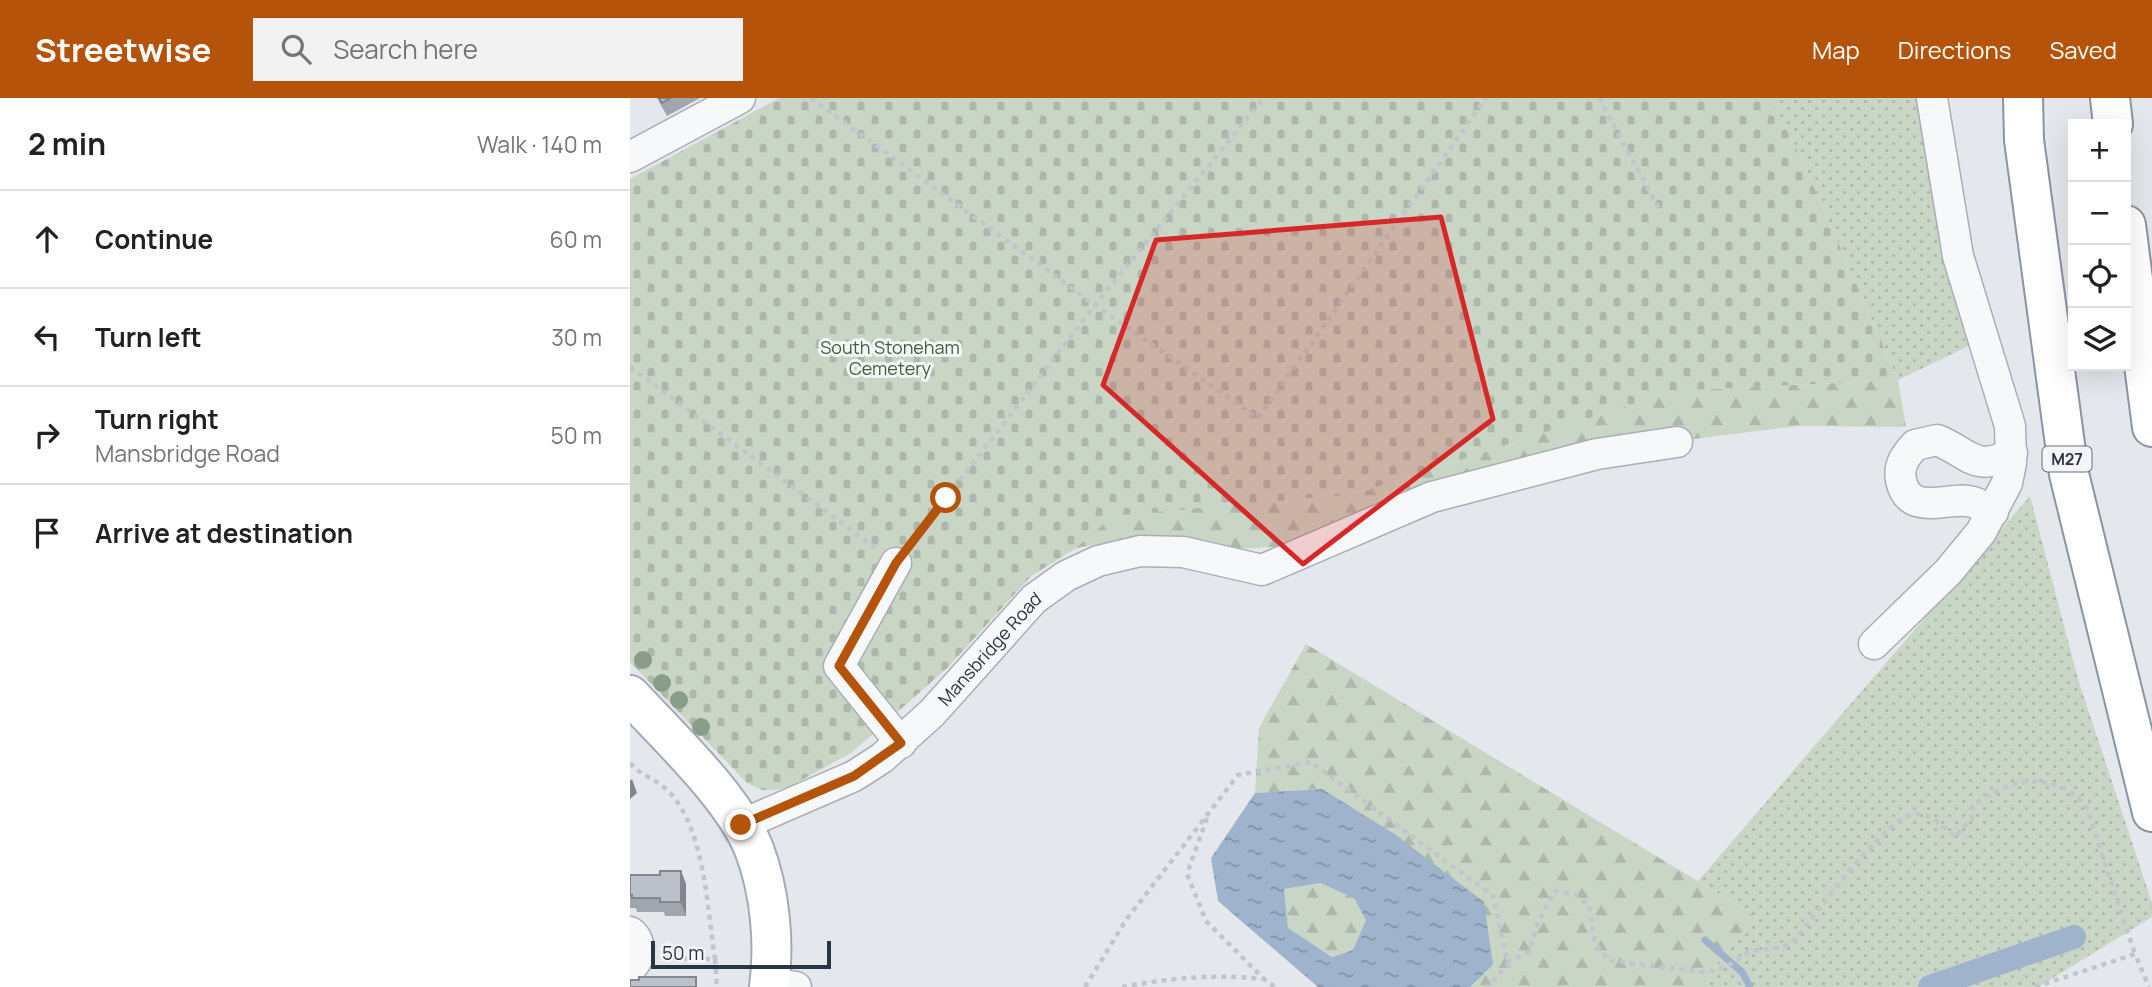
<!DOCTYPE html>
<html lang="en">
<head>
<meta charset="utf-8">
<style>
  :root { --surface:#fff; --page:#f2f2f2; --text:#202124; --muted:#757577; --line:#e0e0e0; --accent:#b45309 }
  body { margin:0; font-family:Manrope,sans-serif; background:var(--page); color:var(--text) }
  .controls { position:absolute; right:21px; top:21px; display:grid; overflow:hidden; border-radius:0px; box-shadow:0 7px 28px #0002 }
  .controls button { width:63px; height:63px; display:grid; place-items:center; padding:0; border:0; border-bottom:2px solid var(--line); background:var(--surface); color:var(--text); font:35px sans-serif }
  .scale { position:absolute; left:21px; bottom:18px; width:180px; box-sizing:border-box; padding-left:7px; border:4px solid #2b3445; border-top:0; font-size:19px; line-height:24px; white-space:nowrap; color:#2b3445; -webkit-text-stroke:5px #f4f6f9; paint-order:stroke }
  .stop { position:absolute; width:21px; height:21px; margin:-16px; border:5px solid #b45309; border-radius:50%; background:#fff }
  .stop.end { background:#b45309; border-color:#fff; box-shadow:0 2px 7px #0008 }
  .list { margin:0; padding:0; list-style:none }
  h2 { display:flex; justify-content:space-between; align-items:center; height:91px; margin:0; padding:0 28px; font-size:30px }
  h2 small { font-size:23px; font-weight:400; color:var(--muted) }
  .list li { display:grid; grid-template-columns:46px 1fr auto; gap:21px; align-items:center; box-sizing:border-box; height:98px; padding:0 28px; border-top:2px solid var(--line) }
  .list b { display:block; font-size:26px; white-space:nowrap }
  .list p { margin:0; font-size:23px; white-space:nowrap; color:var(--muted) }
  .list em { font-size:23px; font-style:normal; color:var(--muted) }
  .icon { flex:none; width:38px; height:38px; fill:none; stroke:currentColor; stroke-width:2; stroke-linecap:round; stroke-linejoin:round }
  .map { position:relative; flex:none; width:1522px; height:889px; overflow:hidden }
  header { display:flex; align-items:center; gap:42px; box-sizing:border-box; height:98px; padding:0 35px; background:var(--accent); color:#fff }
  header strong { font-size:33px }
  nav { display:flex; gap:38px; margin-inline-start:auto; font-size:24px }
  .search { width:490px; height:63px; background:var(--page); display:flex; align-items:center; gap:18px; box-sizing:border-box; padding:0 24px; border-radius:0px; color:var(--muted); font-size:26px }
  main { display:flex }
  aside { flex:1; background:var(--surface) }
  .map>svg:first-child { display:block }
  .grass { fill:url(#grass-dots) }
  .forest { fill:url(#forest-firs) }
  .cemetery { fill:url(#cemetery-stones) }
  .water { fill:url(#water-ripples); fill-rule:evenodd }
  .lines { fill:none; stroke-linecap:round; stroke-linejoin:round }
  .stream { stroke:#9fb4cc; stroke-width:7 }
  .canal { stroke:#9fb4cc; stroke-width:24 }
  .minor-casing { stroke:#a9aeb7; stroke-width:33 }
  .major-casing { stroke:#a3abb8; stroke-width:42 }
  .highway-casing { stroke:#8b94a3; stroke-width:42 }
  .path { stroke:#c2c5cb; stroke-width:4.5; stroke-dasharray:5 5; stroke-linecap:butt }
  .minor { stroke:#f7f8fa; stroke-width:30 }
  .major { stroke:#fff; stroke-width:38 }
  .highway { stroke:#fff; stroke-width:38 }
  .tree { fill:#899d89 }
  .wall { fill:#a1a5ae }
  .shaded-wall { fill:#83868d }
  .building { fill:#bbc0ca; stroke:#83868d; stroke-width:2 }
  .route { stroke:#b45309; stroke-width:9 }
  .marked { fill:#d62828; fill-opacity:0.2; stroke:#d62828; stroke-width:5; stroke-linejoin:round }
  .labels { text-anchor:middle; dominant-baseline:central; stroke-width:6; stroke-linejoin:round; paint-order:stroke }
  .shield { fill:#f4f6f9; stroke:#676e7b; stroke-width:2 }
  .shield-label { font-size:16px; font-weight:bold; fill:#2b3445 }
  .park-label { font-size:18px; fill:#3f6138; stroke:#f4f6f9 }
  .street-label { font-size:18px; fill:#2b3445; stroke:#f4f6f9 }
</style>
</head>
<body>
<header>
<strong>Streetwise</strong>
<div class="search"><svg class="icon" aria-label="search" viewBox="0 0 24 24"><circle cx="10" cy="10" r="6"/><path d="M15 15l6 6"/></svg>Search here</div>
<nav><a>Map</a><a>Directions</a><a>Saved</a></nav>
</header>
<main>
<aside>
<h2>2 min<small>Walk · 140 m</small></h2>
<ul class="list">
<li><svg class="icon" aria-label="ahead" viewBox="0 0 24 24"><path d="M12 20V5M6 11l6-6 6 6"/></svg><div><b>Continue</b></div><em>60 m</em></li>
<li><svg class="icon" aria-label="left" viewBox="0 0 24 24"><path d="M17 20v-9H6M10 6l-5 5 5 5"/></svg><div><b>Turn left</b></div><em>30 m</em></li>
<li><svg class="icon" aria-label="right" viewBox="0 0 24 24"><path d="M7 20v-9h11M14 6l5 5-5 5"/></svg><div><b>Turn right</b><p>Mansbridge Road</p></div><em>50 m</em></li>
<li><svg class="icon" aria-label="arrive" viewBox="0 0 24 24"><path d="M6 21V4h12l-3 4 3 4H6"/></svg><div><b>Arrive at destination</b></div></li>
</ul>
</aside>
<div class="map">
<svg width="1522" height="889" viewBox="0 0 1522 889">
  <defs>
    <pattern id="grass-dots" width="8" height="8" patternUnits="userSpaceOnUse" patternTransform="scale(1.75)"><rect width="8" height="8" fill="#c9d6c5"/><path d="M2 2h.1M6 6h.1" fill="none" stroke="#adb8ab" stroke-width="1.8" stroke-linecap="round"/></pattern>
    <pattern id="forest-firs" width="22" height="20" patternUnits="userSpaceOnUse" patternTransform="scale(1.75)"><rect width="22" height="20" fill="#c9d6c5"/><path d="M5 1l3.5 6h-7zM16 11l3.5 6h-7z" fill="#adb8ab"/></pattern>
    <pattern id="cemetery-stones" width="16" height="16" patternUnits="userSpaceOnUse" patternTransform="scale(1.75)"><rect width="16" height="16" fill="#c9d6c5"/><path d="M2 7V4a2 2 0 0 1 4 0v3zM10 15v-3a2 2 0 0 1 4 0v3z" fill="#adb8ab"/></pattern>
    <pattern id="water-ripples" width="26" height="14" patternUnits="userSpaceOnUse" patternTransform="scale(1.75)"><rect width="26" height="14" fill="#9fb4cc"/><path d="M2 4q2-2 4 0t4 0M15 11q2-2 4 0t4 0" fill="none" stroke="#8293a7"/></pattern>
  </defs>
  <rect width="100%" height="100%" fill="#e4e7ec"/>
  <g class="grass">
    <path d="M1140,0H1300L1345,245L1268,282L1173,64Z"/>
    <path d="M1400,398L1448,581L1522,805V819L1408,889H1077L1079,875L1127,819L1068,783Z"/>
  </g>
  <g class="forest">
    <path d="M1268,282L1276,329L1168,328L919,359L658,448L604,451L516,438L446,450L401,478L317,570L222,654L161,688L146,692H132L117,685L140,605L465,399L725,396L1043,293Z"/>
    <path d="M676,546L1127,819L1079,875L1077,889H840L863,867L692,691L625,695L629,630Z"/>
    <path d="M690,785L725,800L736,822L723,852L702,859L658,831L654,791Z"/>
  </g>
  <path class="cemetery" d="M149,0H1140L1173,64L1268,282L1043,293L725,396L483,418L446,450L401,478L317,570L222,654L161,688L146,692H132L117,685L0,564V81Z"/>
  <path class="water" d="M692,691L766,737L854,804L863,867L840,889H688L588,803L581,760L625,695ZM690,785L724,800L736,822L723,852L702,859L658,830L654,791Z"/>
  <g class="lines">
    <path class="stream" d="M1075,842L1112,874L1120,889"/>
    <path class="canal" d="M1300,889L1444,839"/>
    <defs>
      <g id="minor">
        <path d="M0,59L110,0"/>
        <path d="M1363,414C1357,411 1350,406 1343,404C1319,397 1279,421 1271,382C1268,367 1276,357 1285,347L1307,342C1338,354 1345,376 1382,355"/>
        <path d="M266,465L209,568L271,645"/>
        <path d="M1244,546L1318,474L1351,434L1377,385L1381,365L1380,328L1328,158L1302,0"/>
        <path id="s1" d="M111,727L224,678L252,660L302,615L404,501L436,478L468,463L510,453L553,454L632,472L802,399L967,356L1047,344"/>
        <path d="M0,834C12,842 11,861 0,870"/>
        <path d="M140,885L166,889"/>
      </g>
      <path id="major" d="M0,597C38,638 104,700 124,751C140,793 145,845 139,889"/>
      <g id="highway">
        <path d="M1393,0L1394,42L1439,376L1522,714"/>
        <path d="M1480,0L1483,26"/>
        <path d="M1496,127L1522,329"/>
      </g>
    </defs>
    <use href="#minor" class="minor-casing"/>
    <use href="#major" class="major-casing"/>
    <use href="#highway" class="highway-casing"/>
    <g class="path">
      <path d="M181,0L465,207L628,320L856,0"/>
      <path d="M969,0L1031,115"/>
      <path d="M0,269L247,451"/>
      <path d="M281,446L465,207L634,0"/>
      <path d="M0,665C10,677 24,680 35,690C75,725 77,811 85,861H33"/>
      <path d="M577,720L557,776L576,823L634,881L645,889"/>
      <path d="M85,861L87,889"/>
      <path d="M877,864L899,854L908,824L925,793L946,797L959,808L965,846L981,863L1075,874L1094,870L1120,853L1152,849L1163,844C1184,820 1257,712 1290,716C1303,717 1315,731 1325,739L1342,720V708C1375,683 1419,670 1453,705C1460,712 1462,730 1466,739C1479,778 1492,817 1505,856"/>
      <path d="M455,889L496,822L608,677L681,664L863,798L878,867L857,889"/>
      <path d="M492,889C539,880 585,876 633,881"/>
      <path d="M1405,889L1505,856L1519,889"/>
    </g>
    <use href="#minor" class="minor"/>
    <use href="#major" class="major"/>
    <use href="#highway" class="highway"/>
  </g>
  <g class="tree">
    <circle cx="13" cy="562" r="9"/>
    <circle cx="32" cy="585" r="9"/>
    <circle cx="49" cy="602" r="9"/>
    <circle cx="71" cy="629" r="9"/>
  </g>
  <g class="wall">
    <path d="M27,0H70L37,18Z"/>
    <path d="M51,773L56,786V818H35L34,814H7L6,810H0V777H30Z"/>
  </g>
  <g class="shaded-wall">
    <path d="M2,681L7,695L0,701V683Z"/>
    <path d="M51,773L56,786V818L51,804Z"/>
  </g>
  <g class="building">
    <path d="M29,0H40L32,5Z"/>
    <path d="M30,773H51V804H30V800H2V797H0V777H30Z"/>
    <path d="M9,879H66V889H0V882H9Z"/>
  </g>
  <g class="lines">
    <path class="route" d="M111,727L224,678L271,645L209,568L266,465L316,400"/>
  </g>
  <path class="marked" d="M811,119L863,321L673,466L473,287L526,142Z"/>
  <g class="labels">
    <rect class="shield" x="1412.5" y="348.5" width="49" height="25" rx="5"/>
    <g class="shield-label">
      <text x="1437" y="361">M27</text>
    </g>
    <g class="park-label">
      <text x="260" y="249">South Stoneham<tspan x="260" dy="21">Cemetery</tspan></text>
    </g>
    <g class="street-label">
      <text stroke="none"><textPath href="#s1" startOffset="310">Mansbridge Road</textPath></text>
    </g>
  </g>
</svg>
<div class="controls">
<button>+</button>
<button>−</button>
<button><svg class="icon" aria-label="locate" viewBox="0 0 24 24"><circle cx="12" cy="12" r="6"/><path d="M12 2v4M12 18v4M2 12h4M18 12h4"/></svg></button>
<button><svg class="icon" aria-label="layers" viewBox="0 0 24 24"><path d="M12 4l9 5-9 5-9-5zM3 14l9 5 9-5"/></svg></button>
</div>
<div class="scale">50 m</div>
<div class="stop" style="left:316px;top:400px"></div>
<div class="stop end" style="left:111px;top:727px"></div>
</div>
</main>
</body>
</html>
